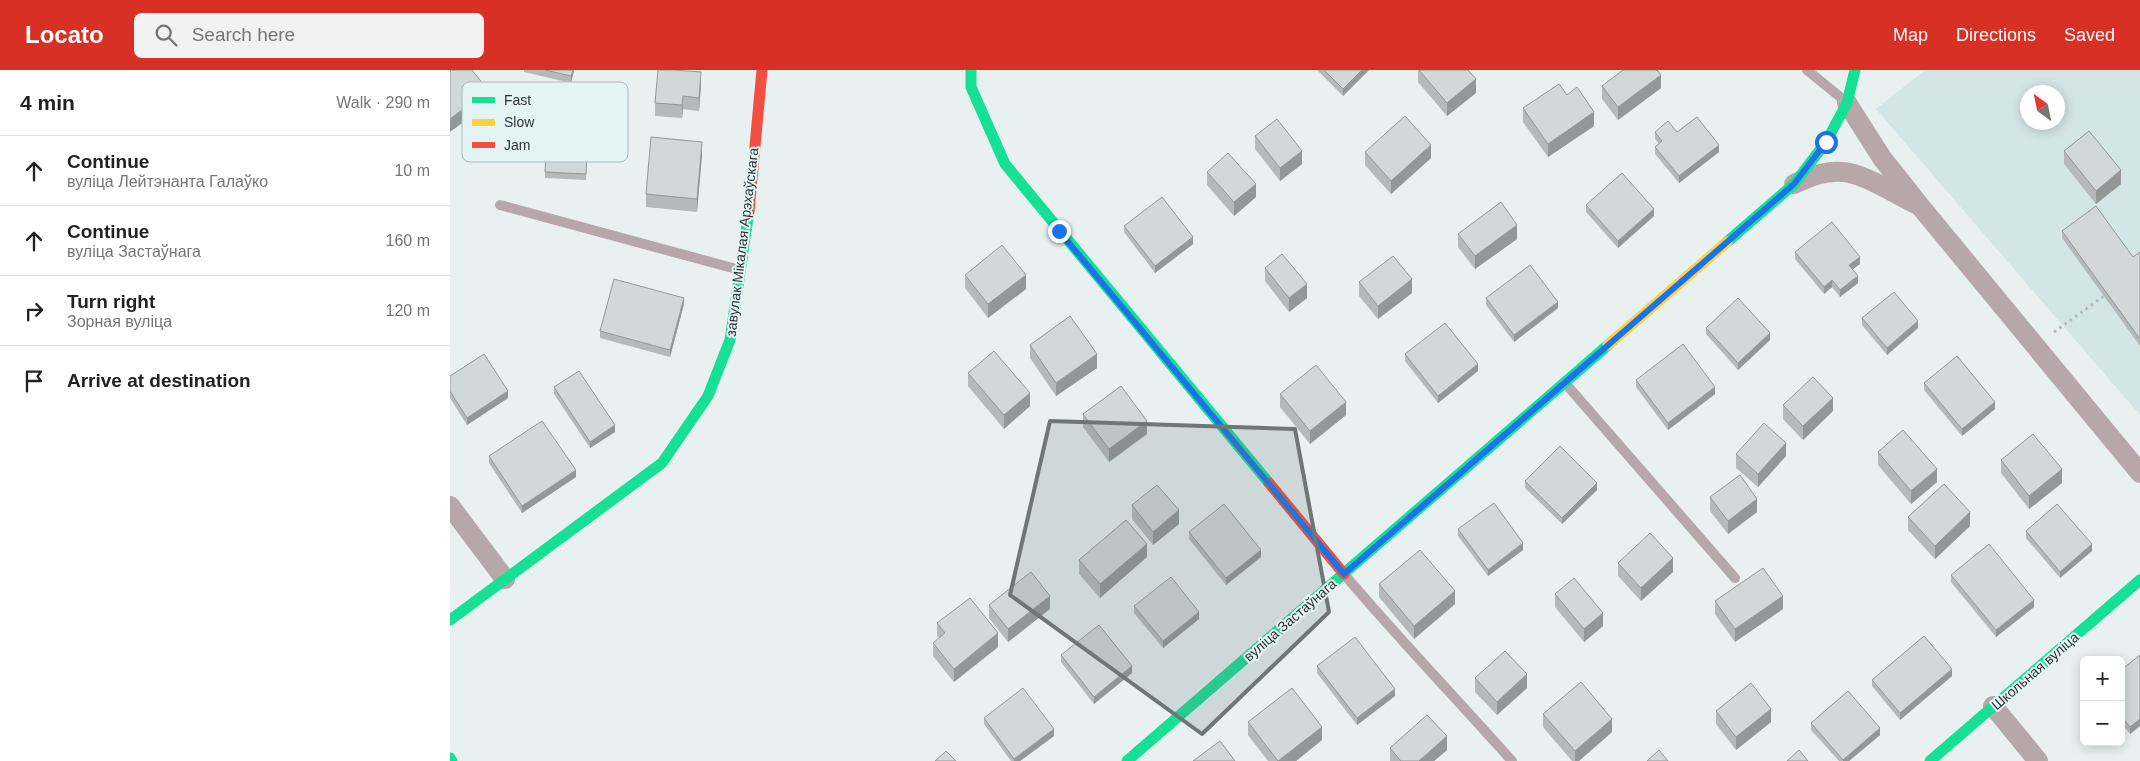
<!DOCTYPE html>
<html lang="en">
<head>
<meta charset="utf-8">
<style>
  :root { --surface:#fff; --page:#f2f2f2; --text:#222; --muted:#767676; --line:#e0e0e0; --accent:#d93025 }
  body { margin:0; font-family:Arial,sans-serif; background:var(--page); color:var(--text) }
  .controls { position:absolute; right:15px; bottom:15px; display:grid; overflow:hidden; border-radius:8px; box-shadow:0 2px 12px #0003 }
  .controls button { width:45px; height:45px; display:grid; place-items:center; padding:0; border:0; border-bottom:1px solid var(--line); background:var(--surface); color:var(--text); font:25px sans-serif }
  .compass { position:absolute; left:1570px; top:15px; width:45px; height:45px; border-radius:50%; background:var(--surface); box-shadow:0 2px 12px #0003; rotate:327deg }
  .stop { position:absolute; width:15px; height:15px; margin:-11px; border:4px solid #1a73e8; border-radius:50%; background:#fff }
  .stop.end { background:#1a73e8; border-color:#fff; box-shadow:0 1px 5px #0008 }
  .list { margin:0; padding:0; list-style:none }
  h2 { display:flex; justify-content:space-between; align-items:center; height:65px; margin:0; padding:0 20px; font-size:21px }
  h2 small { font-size:16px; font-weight:400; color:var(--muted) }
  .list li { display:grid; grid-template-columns:32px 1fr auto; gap:15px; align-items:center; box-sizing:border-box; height:70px; padding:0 20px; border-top:1px solid var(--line) }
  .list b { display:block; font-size:19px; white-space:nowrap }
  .list p { margin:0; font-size:16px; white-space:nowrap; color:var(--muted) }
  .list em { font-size:16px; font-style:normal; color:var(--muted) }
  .icon { flex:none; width:28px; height:28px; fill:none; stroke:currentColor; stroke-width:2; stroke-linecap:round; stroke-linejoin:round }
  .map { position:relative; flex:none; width:1690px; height:691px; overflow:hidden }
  header { display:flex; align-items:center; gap:30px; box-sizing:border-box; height:70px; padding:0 25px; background:var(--accent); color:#fff }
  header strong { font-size:24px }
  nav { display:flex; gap:28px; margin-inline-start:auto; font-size:18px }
  .search { width:350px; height:45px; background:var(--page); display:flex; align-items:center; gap:12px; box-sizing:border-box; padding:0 18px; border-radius:8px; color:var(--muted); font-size:19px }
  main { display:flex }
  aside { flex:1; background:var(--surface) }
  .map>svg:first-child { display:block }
  .built { fill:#d4e5e6; fill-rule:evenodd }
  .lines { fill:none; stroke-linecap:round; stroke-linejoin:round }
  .path { stroke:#b8b3b4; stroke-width:3; stroke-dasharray:2.5 4; stroke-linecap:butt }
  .lane { stroke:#b8a7aa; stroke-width:10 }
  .street { stroke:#b8a7aa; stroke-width:20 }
  .fast { stroke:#16e098; stroke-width:11 }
  .slow { stroke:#ffcf43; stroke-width:11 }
  .jam { stroke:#f24e42; stroke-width:11 }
  .wall { fill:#b4baba }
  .shaded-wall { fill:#929797 }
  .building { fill:#d1d8d8; stroke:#929797 }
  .route { stroke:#1a73e8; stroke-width:6 }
  .marked { fill:#6f7676; fill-opacity:0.2; stroke:#6f7676; stroke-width:4; stroke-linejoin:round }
  .labels { text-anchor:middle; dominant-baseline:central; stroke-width:4; stroke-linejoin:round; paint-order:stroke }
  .street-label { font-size:14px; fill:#2e3434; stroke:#e4f4f4 }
  .key { fill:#e4f4f4; stroke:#adbaba; stroke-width:1 }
  .key-label { font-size:14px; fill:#2e3434 }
</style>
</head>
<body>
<header>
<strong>Locato</strong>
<div class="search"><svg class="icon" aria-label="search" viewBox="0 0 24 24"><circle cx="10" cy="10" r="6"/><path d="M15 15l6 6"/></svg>Search here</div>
<nav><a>Map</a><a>Directions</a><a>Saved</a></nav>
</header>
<main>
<aside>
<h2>4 min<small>Walk · 290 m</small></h2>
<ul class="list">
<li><svg class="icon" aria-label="ahead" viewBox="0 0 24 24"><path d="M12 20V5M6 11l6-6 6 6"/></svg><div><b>Continue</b><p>вуліца Лейтэнанта Галаўко</p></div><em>10 m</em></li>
<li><svg class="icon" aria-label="ahead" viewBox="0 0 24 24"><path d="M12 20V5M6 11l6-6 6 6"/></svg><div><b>Continue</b><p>вуліца Застаўнага</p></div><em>160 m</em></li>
<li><svg class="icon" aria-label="right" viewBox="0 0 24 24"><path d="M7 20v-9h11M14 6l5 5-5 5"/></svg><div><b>Turn right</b><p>Зорная вуліца</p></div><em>120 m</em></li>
<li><svg class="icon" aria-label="arrive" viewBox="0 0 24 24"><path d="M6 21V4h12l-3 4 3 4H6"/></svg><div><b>Arrive at destination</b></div></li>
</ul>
</aside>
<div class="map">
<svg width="1690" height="691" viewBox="0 0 1690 691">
  <rect width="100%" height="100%" fill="#e8f0f0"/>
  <path class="built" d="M1475,0H1690V345L1426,39ZM1578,22H1608V52H1578Z"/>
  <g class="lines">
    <path class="path" d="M1604,262L1654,226"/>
    <g class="lane">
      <path d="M1357,0L1395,31"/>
      <path d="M50,135L290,200"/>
      <path d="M1115,313L1285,508"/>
      <path d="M894,504C948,568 1006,628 1062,691"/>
    </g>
    <g class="street">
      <path d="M1397,33L1432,88L1470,136L1690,403"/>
      <path d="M1344,114C1359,107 1376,100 1393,102C1413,103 1447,125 1466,134"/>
      <path d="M0,436L55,509"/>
      <path d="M1543,636L1588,691"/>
    </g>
    <g class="fast">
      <path d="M521,0V17L555,94L819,413"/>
      <path d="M1277,172L1344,114L1376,72L1397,33L1405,0"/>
      <path d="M0,550L212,393L258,326L280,270L299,141"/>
      <path d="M0,688L2,691"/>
      <path d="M677,691L1158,275"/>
      <path d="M1480,691L1690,510"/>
    </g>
    <path class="slow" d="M1158,275L1277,172"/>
    <g class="jam">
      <path d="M299,141L312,0"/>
      <path d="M819,413L894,504"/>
    </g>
  </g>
  <g class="wall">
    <path d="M74,0H124L121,13L74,2Z"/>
    <path d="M867,0H919L893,26Z"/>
    <path d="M968,0H1018L1026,23L997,46L968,12Z"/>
    <path d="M251,15L249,41L233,39L232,48L205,46V33Z"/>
    <path d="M1152,16L1211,18L1168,50L1152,29Z"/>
    <path d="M1117,25L1144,56L1098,87L1073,52V38Z"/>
    <path d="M139,50L136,110L95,108V102Z"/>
    <path d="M1205,62L1269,82L1229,113L1205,84V77L1209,74L1205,69Z"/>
    <path d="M805,66L852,94L830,111L805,79Z"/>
    <path d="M1614,81L1671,114L1646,134L1614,94Z"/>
    <path d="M915,82L981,88L941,124L915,95Z"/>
    <path d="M252,85L247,142L196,137V124Z"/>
    <path d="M757,102L806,127L784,146L757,115Z"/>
    <path d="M1136,135L1204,146L1168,178L1136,142Z"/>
    <path d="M674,156L743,174L705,203L674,162Z"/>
    <path d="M1612,161L1683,187L1690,182V276L1612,168Z"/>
    <path d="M1008,164L1067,169L1025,199L1008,177Z"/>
    <path d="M1345,182L1410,194L1402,199L1408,213L1390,227L1382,217L1374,224L1345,189Z"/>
    <path d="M815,198L857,228L839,242L815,211Z"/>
    <path d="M515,205L576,219L538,248L515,218Z"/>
    <path d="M909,212L962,223L928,249L909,226Z"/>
    <path d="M1036,228L1108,238L1064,272L1036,235Z"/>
    <path d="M234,234L220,287L150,268V261Z"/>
    <path d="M1412,248L1468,258L1437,285L1412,255Z"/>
    <path d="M1256,258L1320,270L1288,300L1256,264Z"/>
    <path d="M580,275L647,298L606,326L580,288Z"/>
    <path d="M955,284L1028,301L988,333L955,291Z"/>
    <path d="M518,303L580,336L554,359L518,316Z"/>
    <path d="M0,306L58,328L17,355L0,328Z"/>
    <path d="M1186,310L1265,324L1218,360L1186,317Z"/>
    <path d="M1474,313L1545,339L1512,366L1474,320Z"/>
    <path d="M104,317L165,362L140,378L104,324Z"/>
    <path d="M830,324L896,345L860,374L830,337Z"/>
    <path d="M1333,335L1383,341L1353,370L1333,349Z"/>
    <path d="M633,344L697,364L659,392L633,357Z"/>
    <path d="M1428,382L1487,412L1461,434L1428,395Z"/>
    <path d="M1286,384L1336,386L1308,417L1286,398Z"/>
    <path d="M39,386L126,407L72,443L39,393Z"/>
    <path d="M1551,390L1612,413L1579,439L1551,403Z"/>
    <path d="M1075,411L1147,420L1112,454L1075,418Z"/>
    <path d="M1260,427L1307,442L1278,464L1260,441Z"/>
    <path d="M682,435L729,454L703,475L682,449Z"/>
    <path d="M1458,447L1520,456L1485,489L1458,460Z"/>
    <path d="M1008,459L1073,480L1038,506L1008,466Z"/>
    <path d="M1576,461L1642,481L1610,508L1576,468Z"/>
    <path d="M739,462L811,487L776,515L739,469Z"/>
    <path d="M697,487L650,528L629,504V490Z"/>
    <path d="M1168,493L1223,502L1191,531L1168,506Z"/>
    <path d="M1501,505L1584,537L1546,567L1501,512Z"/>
    <path d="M929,514L1005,534L964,569L929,527Z"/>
    <path d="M1105,524L1153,556L1134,572L1105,537Z"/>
    <path d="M1265,531L1333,539L1285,572L1265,544Z"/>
    <path d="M539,535L600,539L558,572L539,548Z"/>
    <path d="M684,536L749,549L713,578L684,543Z"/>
    <path d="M487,553L548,577L504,612L483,586V573L489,568L487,566Z"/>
    <path d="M611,585L682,603L644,634L611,592Z"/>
    <path d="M1690,585V656L1680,664L1671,653V600Z"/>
    <path d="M867,596L945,626L907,655L867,603Z"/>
    <path d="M1502,606L1450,650L1422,616V610Z"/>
    <path d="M1025,608L1077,618L1047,645L1025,622Z"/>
    <path d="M1266,641L1321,652L1286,680L1266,654Z"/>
    <path d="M1093,644L1162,662L1129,691H1122L1093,657Z"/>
    <path d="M534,648L604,666L570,691H561L534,654Z"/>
    <path d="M798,652L872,670L846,691H818L798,665Z"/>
    <path d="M1361,653L1430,665L1399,691H1389L1361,660Z"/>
    <path d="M940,678L997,680L984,691H940Z"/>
  </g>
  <g class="shaded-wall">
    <path d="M123,0H124L121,13V6Z"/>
    <path d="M912,0H919L893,26V19Z"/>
    <path d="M251,2V15L249,41V28Z"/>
    <path d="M1211,5V18L1168,50V37Z"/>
    <path d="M1026,9V23L997,46V33Z"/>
    <path d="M38,20V34L0,62V49Z"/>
    <path d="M233,26V39L232,48V35Z"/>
    <path d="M1144,42V56L1098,87V74Z"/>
    <path d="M252,72V85L247,142V129Z"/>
    <path d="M981,75V88L941,124V111Z"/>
    <path d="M1269,75V82L1229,113V106Z"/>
    <path d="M852,81V94L830,111V98Z"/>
    <path d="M1671,100V114L1646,134V121Z"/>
    <path d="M806,114V127L784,146V132Z"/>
    <path d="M1204,139V146L1168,178V171Z"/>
    <path d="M1067,155V169L1025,199V186Z"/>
    <path d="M743,167V174L705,203V196Z"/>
    <path d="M1410,187V194L1399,202V195Z"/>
    <path d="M576,205V219L538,248V234Z"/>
    <path d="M1408,206V213L1390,227V220Z"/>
    <path d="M962,209V223L928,249V236Z"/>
    <path d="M1382,210V217L1374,224V217Z"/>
    <path d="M857,214V228L839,242V228Z"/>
    <path d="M234,228V234L220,287V280Z"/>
    <path d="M1108,232V238L1064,272V265Z"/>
    <path d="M1468,251V258L1437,285V278Z"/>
    <path d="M1320,263V270L1288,300V293Z"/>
    <path d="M647,284V298L606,326V313Z"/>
    <path d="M1028,294V301L988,333V326Z"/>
    <path d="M1265,317V324L1218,360V353Z"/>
    <path d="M58,321V328L17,355V348Z"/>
    <path d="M580,323V336L554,359V345Z"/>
    <path d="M1383,328V341L1353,370V356Z"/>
    <path d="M896,332V345L860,374V361Z"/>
    <path d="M1545,332V339L1512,366V359Z"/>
    <path d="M697,351V364L659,392V379Z"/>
    <path d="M165,355V362L140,378V372Z"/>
    <path d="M1336,373V386L1308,417V404Z"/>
    <path d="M1487,399V412L1461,434V421Z"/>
    <path d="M1612,399V413L1579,439V426Z"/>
    <path d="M126,400V407L72,443V436Z"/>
    <path d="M1147,413V420L1112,454V448Z"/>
    <path d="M1307,429V442L1278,464V451Z"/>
    <path d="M729,440V454L703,475V462Z"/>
    <path d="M1520,442V456L1485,489V476Z"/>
    <path d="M1073,473V480L1038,506V500Z"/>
    <path d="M697,474V487L650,528V514Z"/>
    <path d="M1642,474V481L1610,508V502Z"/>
    <path d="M811,480V487L776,515V508Z"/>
    <path d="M1223,488V502L1191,531V518Z"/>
    <path d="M1005,521V534L964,569V556Z"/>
    <path d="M600,526V539L558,572V559Z"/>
    <path d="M1333,526V539L1285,572V559Z"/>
    <path d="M1584,530V537L1546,567V560Z"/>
    <path d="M749,542V549L713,578V571Z"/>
    <path d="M1153,543V556L1134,572V559Z"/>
    <path d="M548,563V577L504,612V599Z"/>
    <path d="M682,596V603L644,634V627Z"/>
    <path d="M1502,599V606L1450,650V643Z"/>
    <path d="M1077,604V618L1047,645V632Z"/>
    <path d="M945,619V626L907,655V648Z"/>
    <path d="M1321,639V652L1286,680V667Z"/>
    <path d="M1162,649V662L1129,691H1125V681Z"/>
    <path d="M1690,649V656L1680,664V657Z"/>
    <path d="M872,657V670L846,691H828Z"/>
    <path d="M1430,658V665L1399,691H1393V690Z"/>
    <path d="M604,659V666L570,691H564V689Z"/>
    <path d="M997,666V680L984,691H969Z"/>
  </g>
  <g class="building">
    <path d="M0,0H22L38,20L0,49Z"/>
    <path d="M95,0H123L121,6Z"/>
    <path d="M208,0H225L251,2L249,28L233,26L232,35L205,33Z"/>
    <path d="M874,0H912L893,19Z"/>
    <path d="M969,0H1018L1026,9L997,33Z"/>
    <path d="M1173,0H1207L1211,5L1168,37L1152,16Z"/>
    <path d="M1109,14L1117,25L1127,17L1144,42L1098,74L1073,38Z"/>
    <path d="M98,41L139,43L136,104L95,102Z"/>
    <path d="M955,46L981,75L941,111L915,82Z"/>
    <path d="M1247,47L1269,75L1229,106L1205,77L1212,71L1205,62L1218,51L1227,62Z"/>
    <path d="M827,49L852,81L830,98L805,66Z"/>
    <path d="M1639,61L1671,100L1646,121L1614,81Z"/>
    <path d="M201,67L252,72L247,129L196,124Z"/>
    <path d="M778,83L806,114L784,132L757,102Z"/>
    <path d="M1172,103L1204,139L1168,171L1136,135Z"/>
    <path d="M712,127L743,167L705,196L674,156Z"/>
    <path d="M1051,132L1067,155L1025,186L1008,164Z"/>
    <path d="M1646,136L1683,187L1690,182V269L1612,161Z"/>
    <path d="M1382,152L1410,187L1399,195L1408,206L1390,220L1382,210L1374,217L1345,182Z"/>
    <path d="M552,175L576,205L538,234L515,205Z"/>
    <path d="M832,184L857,214L839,228L815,198Z"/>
    <path d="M943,186L962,209L928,236L909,212Z"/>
    <path d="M1080,195L1108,232L1064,265L1036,228Z"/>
    <path d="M164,209L234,228L220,280L150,261Z"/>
    <path d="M1444,222L1468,251L1437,278L1412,248Z"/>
    <path d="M1288,228L1320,263L1288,293L1256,258Z"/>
    <path d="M620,246L647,284L606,313L580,275Z"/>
    <path d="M995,253L1028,294L988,326L955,284Z"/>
    <path d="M1233,274L1265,317L1218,353L1186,310Z"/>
    <path d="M544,281L580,323L554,345L518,303Z"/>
    <path d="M34,284L58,321L17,348L0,321V306Z"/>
    <path d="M1507,286L1545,332L1512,359L1474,313Z"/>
    <path d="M866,295L896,332L860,361L830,324Z"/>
    <path d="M129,301L165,355L140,372L104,317Z"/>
    <path d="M1363,307L1383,328L1353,356L1333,335Z"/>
    <path d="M671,316L697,351L659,379L633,344Z"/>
    <path d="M92,351L126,400L72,436L39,386Z"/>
    <path d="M1314,353L1336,373L1308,404L1286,384Z"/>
    <path d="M1453,360L1487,399L1461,421L1428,382Z"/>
    <path d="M1583,364L1612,399L1579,426L1551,390Z"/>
    <path d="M1110,376L1147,413L1112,448L1075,411Z"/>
    <path d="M1290,405L1307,429L1278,451L1260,427Z"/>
    <path d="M1494,414L1520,442L1485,476L1458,447Z"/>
    <path d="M707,415L729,440L703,462L682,435Z"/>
    <path d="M1044,433L1073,473L1038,500L1008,459Z"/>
    <path d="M774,434L811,480L776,508L739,462Z"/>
    <path d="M1607,434L1642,474L1610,502L1576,461Z"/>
    <path d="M676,450L697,474L650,514L629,490Z"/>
    <path d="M1200,463L1223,488L1191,518L1168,493Z"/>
    <path d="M1539,474L1584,530L1546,560L1501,505Z"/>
    <path d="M970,480L1005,521L964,556L929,514Z"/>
    <path d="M1313,498L1333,526L1285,559L1265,531Z"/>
    <path d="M581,502L600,526L558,559L539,535Z"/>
    <path d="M721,507L749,542L713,571L684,536Z"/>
    <path d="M1124,508L1153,543L1134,559L1105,524Z"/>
    <path d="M520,528L548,563L504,599L483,573L495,563L487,553Z"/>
    <path d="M649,555L682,596L644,627L611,585Z"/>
    <path d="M1474,566L1502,599L1450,643L1422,610Z"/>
    <path d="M905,567L945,619L907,648L867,596Z"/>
    <path d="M1055,581L1077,604L1047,632L1025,608Z"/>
    <path d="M1690,585V649L1680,657L1671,646V600Z"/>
    <path d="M1131,612L1162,649L1125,681L1093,644Z"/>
    <path d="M1301,613L1321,639L1286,667L1266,641Z"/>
    <path d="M573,618L604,659L564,689L534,648Z"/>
    <path d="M842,618L872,657L828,691L798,652Z"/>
    <path d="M1398,621L1430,658L1393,690L1361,653Z"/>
    <path d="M977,645L997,666L969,691H951L940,678Z"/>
    <path d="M770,671L785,691H743Z"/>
    <path d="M1209,680L1218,691H1197Z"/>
    <path d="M1349,680L1358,691H1337Z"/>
    <path d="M496,681L506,691H485Z"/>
  </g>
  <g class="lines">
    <path class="route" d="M609,161L894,504L1344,114L1376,72"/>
  </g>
  <path class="marked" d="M600,351L845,359L879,542L752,664L560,525Z"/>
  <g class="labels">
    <g class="street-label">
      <text transform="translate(292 172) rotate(-83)">завулак Мікалая Арэхаўскага</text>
      <text transform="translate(840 550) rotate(-41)">вуліца Застаўнага</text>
      <text transform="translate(1585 601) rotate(-41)">Школьная вуліца</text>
    </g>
  </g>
  <rect x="12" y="12" width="166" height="80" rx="8" class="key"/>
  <rect x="22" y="27" width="23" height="6" fill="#16e098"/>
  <rect x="22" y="49" width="23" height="7" fill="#ffcf43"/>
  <rect x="22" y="72" width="23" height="6" fill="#f24e42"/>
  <g class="key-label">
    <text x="54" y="35">Fast</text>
    <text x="54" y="57">Slow</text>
    <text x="54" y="80">Jam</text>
  </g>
</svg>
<div class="controls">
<button>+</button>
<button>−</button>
</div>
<svg class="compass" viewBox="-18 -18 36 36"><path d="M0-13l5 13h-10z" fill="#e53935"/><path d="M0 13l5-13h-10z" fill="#767676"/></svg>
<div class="stop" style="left:1376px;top:72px"></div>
<div class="stop end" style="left:609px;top:161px"></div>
</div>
</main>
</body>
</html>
